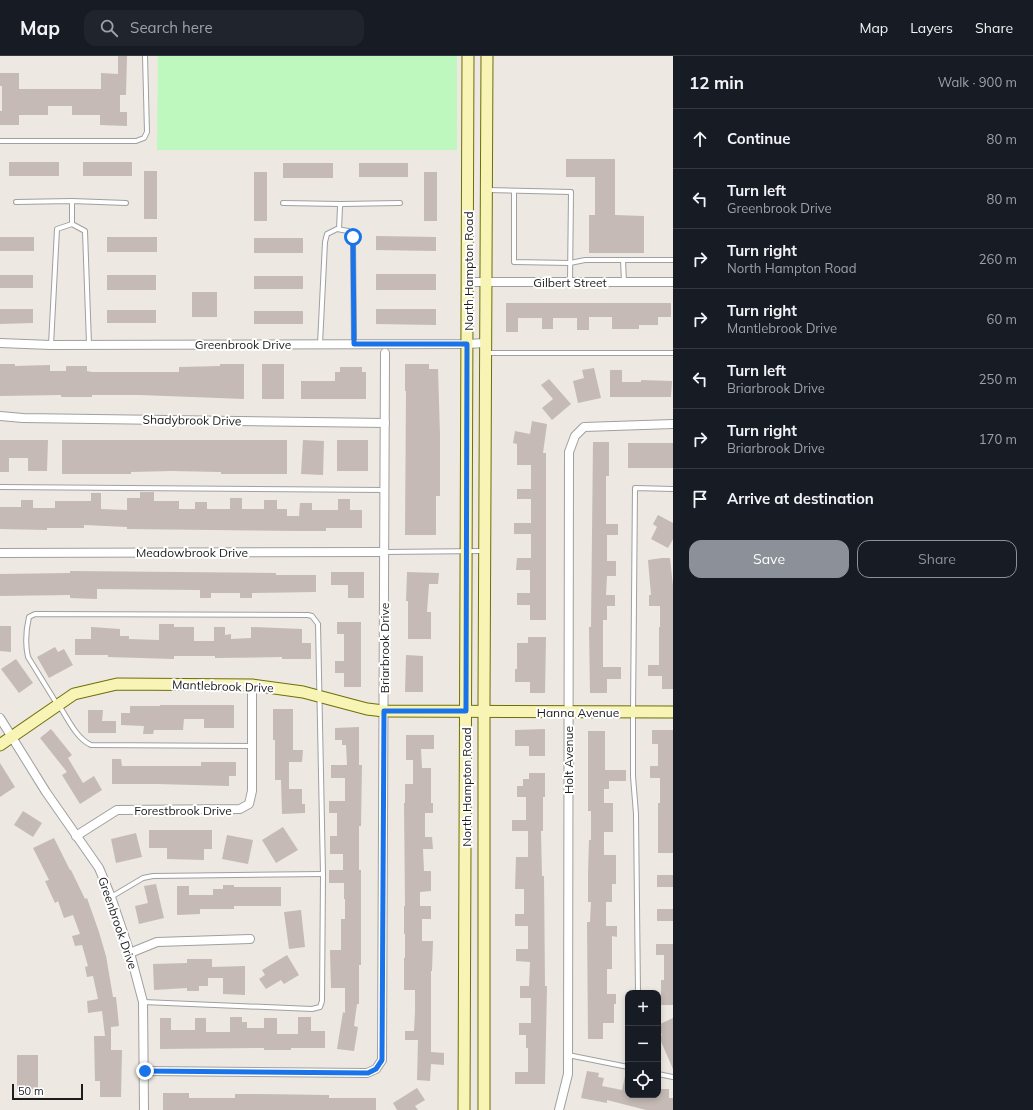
<!DOCTYPE html>
<meta charset="utf-8">
<style>
body{margin:0;font-family:Mulish,sans-serif;background:#20242c;color:#f1f3f6}
.controls{position:absolute;right:12px;bottom:12px;display:grid;overflow:hidden;border-radius:8px;box-shadow:0 2px 6px #0003}
.controls button{width:36px;height:36px;display:grid;place-items:center;padding:0;border:0;border-bottom:1px solid #363941;background:#171b24;color:#f1f3f6;font:20px sans-serif}
.scale{position:absolute;left:12px;bottom:10px;width:71px;box-sizing:border-box;padding-left:4px;border:2px solid #1c1c1c;border-top:0;font-size:11px;line-height:14px;white-space:nowrap;color:#1c1c1c;-webkit-text-stroke:3px #fff;paint-order:stroke}
.stop{position:absolute;width:12px;height:12px;margin:-9px;border:3px solid #1a73e8;border-radius:50%;background:#fff}
.stop.end{background:#1a73e8;border-color:#fff;box-shadow:0 1px 4px #0008}
.list{margin:0;padding:0;list-style:none}
h2{display:flex;justify-content:space-between;align-items:center;height:52px;margin:0;padding:0 16px;font-size:17px}
h2 small{font-size:13px;font-weight:400;color:#9ea1a6}
.list li{display:grid;grid-template-columns:26px 1fr auto;gap:12px;align-items:center;box-sizing:border-box;height:60px;padding:0 16px;border-top:1px solid #363941}
.list b{display:block;font-size:15px;white-space:nowrap}
.list p{margin:0;font-size:13px;white-space:nowrap;color:#9ea1a6}
.list em{font-size:13px;font-style:normal;color:#9ea1a6}
.actions{display:flex;gap:8px;padding:12px 16px}
.actions a{flex:1;padding:9px 0;border:1px solid #8c9099;border-radius:12px;text-align:center;font-size:14px;color:#8c9099}
.actions .main{background:#8c9099;color:#fff}
.icon{flex:none;width:22px;height:22px;fill:none;stroke:currentColor;stroke-width:2;stroke-linecap:round;stroke-linejoin:round}
.map{position:relative;flex:none;width:673px;height:1054px;overflow:hidden}
header{display:flex;align-items:center;gap:24px;box-sizing:border-box;height:56px;padding:0 20px;background:#171b24;border-bottom:1px solid #363941}
header strong{font-size:19px}
nav{display:flex;gap:22px;margin-inline-start:auto;font-size:14px}
.search{width:280px;height:36px;background:#20242c;display:flex;align-items:center;gap:10px;box-sizing:border-box;padding:0 14px;border-radius:12px;color:#9ea1a6;font-size:15px}
main{display:flex}
aside{flex:1;background:#171b24}
.map>svg:first-child{display:block}
.park{fill:#bff8be}
.building{fill:#c5bab5}
.lines{fill:none;stroke-linecap:round;stroke-linejoin:round}
.lane-casing{stroke:#a0a0a0;stroke-width:6}
.street-casing{stroke:#a0a0a0;stroke-width:10}
.secondary-casing{stroke:#6f6f06;stroke-width:13}
.lane{stroke:#fff;stroke-width:4}
.street{stroke:#fff;stroke-width:8}
.secondary{stroke:#f8f4b5;stroke-width:11}
.route{stroke:#1a73e8;stroke-width:5}
.labels{text-anchor:middle;dominant-baseline:central;stroke-width:4;stroke-linejoin:round;paint-order:stroke}
.street-label{font-size:12px;fill:#1c1c1c;stroke:#fff}
</style>
<header>
<strong>Map</strong>
<div class="search"><svg class="icon" aria-label="search" viewBox="0 0 24 24"><circle cx="10" cy="10" r="6"/><path d="M15 15l6 6"/></svg>Search here</div>
<nav><a>Map</a><a>Layers</a><a>Share</a></nav>
</header>
<main>
<div class="map">
<svg width="673" height="1054" viewBox="0 0 673 1054">
<rect width="100%" height="100%" fill="#ede8e1"/>
<!-- park -->
<path class="park" d="M 158,0 L 457,0 L 457,94 L 157,94 Z"/>
<!-- building -->
<g class="building">
<path d="M 118,0 L 127,0 L 126,39 L 120,39 L 120,56 L 127,56 L 127,70 L 100,69 L 100,59 L 72,59 L 72,50 L 48,50 L 48,59 L 19,59 L 19,69 L 0,69 L 0,55 L 2,55 L 2,30 L 0,30 L 0,17 L 19,17 L 19,33 L 101,33 L 101,17 L 118,18 Z"/>
<path d="M 566,103 L 615,103 L 615,159 L 644,160 L 644,197 L 589,197 L 589,159 L 595,159 L 595,121 L 566,121 Z"/>
<rect x="9" y="106" width="50" height="14"/>
<rect x="83" y="106" width="49" height="14"/>
<rect x="283" y="107" width="50" height="15"/>
<rect x="359" y="107" width="49" height="14"/>
<rect x="144" y="115" width="13" height="48"/>
<rect x="254" y="116" width="13" height="49"/>
<rect x="424" y="116" width="13" height="49"/>
<path d="M 376,180 L 436,181 L 436,195 L 376,194 Z"/>
<rect x="0" y="181" width="34" height="14"/>
<rect x="107" y="181" width="50" height="15"/>
<rect x="254" y="182" width="49" height="15"/>
<rect x="376" y="218" width="60" height="16"/>
<rect x="0" y="219" width="33" height="13"/>
<rect x="107" y="219" width="49" height="15"/>
<rect x="254" y="220" width="49" height="13"/>
<rect x="192" y="236" width="25" height="25"/>
<path d="M 506,247 L 671,247 L 671,261 L 658,261 L 658,269 L 639,269 L 639,273 L 612,273 L 612,261 L 589,261 L 589,274 L 577,274 L 577,262 L 553,262 L 553,273 L 542,273 L 542,262 L 518,262 L 518,276 L 506,276 Z"/>
<path d="M 0,253 L 33,253 L 33,267 L 0,268 Z"/>
<path d="M 376,253 L 436,253 L 436,269 L 376,268 Z"/>
<rect x="107" y="254" width="49" height="13"/>
<rect x="254" y="255" width="49" height="13"/>
<path d="M 0,308 L 15,308 L 15,310 L 50,309 L 50,315 L 66,315 L 66,310 L 87,310 L 87,315 L 92,316 L 179,316 L 179,311 L 220,310 L 220,308 L 244,308 L 244,343 L 140,339 L 92,339 L 92,341 L 61,341 L 61,339 L 0,340 Z"/>
<rect x="262" y="308" width="22" height="35"/>
<path d="M 405,308 L 429,308 L 429,313 L 438,313 L 440,379 L 440,440 L 436,440 L 436,479 L 405,479 L 406,335 L 405,335 Z"/>
<path d="M 340,311 L 362,311 L 362,316 L 366,316 L 366,343 L 301,343 L 301,325 L 335,325 L 335,316 L 340,316 Z"/>
<path d="M 594,312 L 601,342 L 578,347 L 573,325 L 584,322 L 582,314 Z"/>
<path d="M 610,314 L 622,314 L 622,326 L 641,326 L 641,324 L 672,325 L 671,341 L 610,341 Z"/>
<path d="M 549,323 L 571,348 L 552,364 L 542,352 L 553,343 L 541,329 Z"/>
<path d="M 532,365 L 547,368 L 543,397 L 546,397 L 546,564 L 530,564 L 530,549 L 517,549 L 517,537 L 530,537 L 530,514 L 516,514 L 517,502 L 531,502 L 531,478 L 514,478 L 514,467 L 531,467 L 531,443 L 517,443 L 517,433 L 531,433 L 531,409 L 517,409 L 517,388 L 513,387 L 515,375 L 530,378 Z"/>
<path d="M 0,384 L 48,384 L 47,415 L 28,415 L 28,402 L 9,402 L 9,416 L 0,416 Z"/>
<path d="M 62,384 L 287,384 L 287,418 L 221,418 L 221,416 L 171,415 L 131,416 L 131,418 L 62,418 Z"/>
<path d="M 303,384 L 324,385 L 323,419 L 301,418 Z"/>
<rect x="337" y="384" width="31" height="31"/>
<path d="M 593,386 L 609,386 L 609,420 L 606,420 L 606,468 L 618,468 L 618,479 L 607,479 L 607,505 L 616,505 L 616,520 L 607,520 L 606,539 L 615,539 L 615,550 L 607,550 L 607,564 L 603,564 L 603,611 L 621,611 L 621,623 L 607,623 L 607,637 L 590,637 L 589,571 L 591,571 Z"/>
<rect x="628" y="387" width="45" height="25"/>
<path d="M 140,436 L 154,436 L 154,445 L 179,445 L 179,453 L 195,453 L 195,446 L 207,446 L 207,453 L 230,453 L 230,442 L 242,442 L 242,453 L 264,453 L 264,444 L 277,444 L 277,453 L 287,453 L 287,460 L 299,460 L 300,447 L 312,447 L 312,454 L 338,454 L 338,443 L 350,443 L 350,454 L 362,454 L 362,472 L 326,472 L 326,475 L 300,475 L 127,473 L 127,471 L 84,469 L 84,472 L 47,472 L 47,474 L 0,473 L 0,451 L 21,451 L 21,444 L 33,444 L 33,452 L 55,452 L 55,445 L 91,445 L 91,437 L 101,437 L 101,453 L 127,454 L 127,442 L 140,442 Z"/>
<path d="M 658,459 L 673,467 L 673,483 L 668,492 L 651,483 L 657,471 L 653,468 Z"/>
<path d="M 662,502 L 670,502 L 673,530 L 673,633 L 662,633 L 662,620 L 648,620 L 648,609 L 659,609 L 659,571 L 660,571 L 660,550 L 649,550 L 649,539 L 651,539 L 648,504 Z"/>
<path d="M 70,515 L 276,517 L 276,519 L 316,519 L 316,536 L 252,537 L 252,542 L 240,542 L 240,537 L 211,537 L 211,542 L 200,542 L 200,534 L 97,533 L 97,543 L 70,542 L 70,539 L 0,540 L 0,518 L 70,517 Z"/>
<path d="M 331,516 L 364,516 L 364,542 L 348,542 L 348,529 L 331,529 Z"/>
<path d="M 407,516 L 439,517 L 438,528 L 429,528 L 427,556 L 431,556 L 431,583 L 408,583 L 408,545 L 406,545 Z"/>
<path d="M 337,566 L 361,566 L 361,631 L 344,631 L 344,617 L 335,617 L 335,605 L 344,605 L 344,578 L 337,578 Z"/>
<path d="M 159,568 L 174,568 L 174,571 L 194,571 L 194,585 L 214,585 L 214,571 L 225,571 L 225,579 L 231,578 L 231,583 L 251,582 L 251,571 L 302,573 L 302,587 L 311,587 L 311,603 L 282,603 L 282,601 L 215,602 L 215,600 L 174,600 L 174,603 L 108,601 L 108,599 L 75,599 L 75,583 L 91,583 L 91,571 L 120,573 L 120,580 L 129,580 L 129,583 L 159,584 Z"/>
<path d="M 0,570 L 11,570 L 11,596 L 0,595 Z"/>
<path d="M 528,581 L 546,581 L 545,637 L 530,637 L 530,626 L 515,626 L 515,613 L 517,613 L 517,587 L 528,587 Z"/>
<path d="M 55,591 L 58,596 L 64,593 L 73,609 L 49,622 L 37,601 Z"/>
<path d="M 406,599 L 423,600 L 423,636 L 405,636 Z"/>
<path d="M 16,603 L 33,627 L 19,637 L 1,613 Z"/>
<path d="M 160,649 L 234,649 L 234,672 L 204,672 L 204,663 L 184,663 L 183,674 L 154,674 L 153,678 L 143,678 L 144,670 L 121,669 L 121,657 L 130,657 L 130,650 L 160,650 Z"/>
<path d="M 273,653 L 293,653 L 293,694 L 303,694 L 302,706 L 289,706 L 289,733 L 302,733 L 302,748 L 305,748 L 305,757 L 282,758 L 281,724 L 275,724 L 275,684 L 273,684 Z"/>
<path d="M 88,654 L 103,654 L 102,665 L 116,665 L 116,677 L 88,677 Z"/>
<path d="M 359,671 L 359,709 L 362,709 L 361,770 L 359,770 L 359,814 L 361,814 L 361,909 L 359,909 L 359,948 L 357,948 L 354,970 L 358,971 L 354,995 L 337,993 L 343,956 L 345,957 L 345,932 L 331,932 L 330,894 L 341,894 L 341,863 L 345,863 L 345,843 L 344,843 L 344,827 L 329,827 L 329,814 L 343,814 L 343,798 L 330,798 L 330,780 L 337,780 L 337,757 L 329,757 L 329,745 L 345,745 L 345,722 L 331,722 L 331,709 L 347,709 L 346,689 L 342,689 L 342,684 L 335,684 L 335,672 Z"/>
<path d="M 51,673 L 72,699 L 68,702 L 83,727 L 94,720 L 102,734 L 80,748 L 62,719 L 67,716 L 40,682 Z"/>
<path d="M 545,673 L 545,700 L 529,700 L 529,690 L 515,690 L 515,674 Z"/>
<path d="M 652,674 L 673,674 L 673,797 L 658,797 L 658,747 L 660,747 L 660,722 L 650,722 L 650,710 L 658,710 L 658,688 L 652,688 Z"/>
<path d="M 588,675 L 605,675 L 605,714 L 626,714 L 626,725 L 609,725 L 609,733 L 604,733 L 604,747 L 613,747 L 613,776 L 604,776 L 604,799 L 616,799 L 616,828 L 612,828 L 612,846 L 606,846 L 606,870 L 617,870 L 617,881 L 612,880 L 612,913 L 607,913 L 607,938 L 616,938 L 616,948 L 614,948 L 614,967 L 603,967 L 603,983 L 588,983 L 587,866 L 590,866 L 591,846 L 588,846 L 588,817 L 589,784 L 591,784 L 591,755 L 588,755 Z"/>
<path d="M 406,679 L 434,679 L 434,693 L 421,693 L 422,712 L 431,712 L 431,747 L 433,747 L 433,757 L 425,757 L 425,781 L 432,781 L 433,793 L 423,793 L 424,815 L 431,815 L 431,835 L 420,836 L 420,850 L 431,850 L 431,863 L 422,863 L 422,885 L 433,885 L 432,915 L 431,915 L 431,996 L 444,997 L 444,1009 L 431,1008 L 430,1025 L 417,1024 L 418,984 L 405,984 L 405,975 L 414,975 L 415,956 L 415,934 L 404,934 L 404,902 L 405,902 L 405,878 L 404,878 L 404,850 L 405,850 L 404,747 L 405,747 L 405,728 L 413,728 L 413,704 L 406,704 Z"/>
<path d="M 112,703 L 121,703 L 122,710 L 201,710 L 201,706 L 236,706 L 236,720 L 229,720 L 229,730 L 157,728 L 112,728 Z"/>
<path d="M 0,707 L 15,731 L 0,741 Z"/>
<path d="M 529,717 L 545,717 L 545,741 L 543,741 L 543,775 L 541,775 L 542,820 L 544,820 L 545,930 L 547,930 L 545,1028 L 515,1028 L 515,1016 L 528,1016 L 528,992 L 526,992 L 526,979 L 519,979 L 519,967 L 531,967 L 531,942 L 520,942 L 520,930 L 529,930 L 530,906 L 516,905 L 516,893 L 528,893 L 528,870 L 515,870 L 515,858 L 524,858 L 524,833 L 515,833 L 516,801 L 528,801 L 528,775 L 512,775 L 512,764 L 526,764 L 526,741 L 517,741 L 517,730 L 523,730 L 523,723 L 529,723 Z"/>
<path d="M 23,755 L 42,767 L 33,781 L 14,769 Z"/>
<path d="M 283,771 L 298,794 L 276,807 L 262,784 Z"/>
<path d="M 149,774 L 212,774 L 212,793 L 204,793 L 204,804 L 167,803 L 167,792 L 149,792 Z"/>
<path d="M 136,777 L 142,801 L 116,807 L 111,783 Z"/>
<path d="M 227,779 L 253,784 L 248,808 L 222,803 Z"/>
<path d="M 54,782 L 70,814 L 71,814 L 85,843 L 87,842 L 99,876 L 106,900 L 113,941 L 116,941 L 119,970 L 111,971 L 111,994 L 122,994 L 121,1041 L 100,1041 L 100,1025 L 95,1025 L 94,980 L 105,980 L 102,955 L 88,957 L 87,945 L 98,943 L 93,920 L 87,921 L 85,911 L 88,910 L 82,889 L 75,890 L 72,880 L 80,878 L 73,859 L 64,862 L 58,845 L 55,847 L 45,825 L 49,824 L 33,792 Z"/>
<rect x="657" y="819" width="16" height="12"/>
<path d="M 156,828 L 164,862 L 139,868 L 135,850 L 148,847 L 144,830 Z"/>
<path d="M 223,829 L 234,829 L 234,831 L 281,831 L 281,850 L 234,850 L 234,853 L 200,853 L 200,858 L 177,859 L 177,830 L 189,830 L 189,839 L 213,839 L 213,833 L 223,833 Z"/>
<rect x="657" y="853" width="16" height="12"/>
<path d="M 301,854 L 305,891 L 289,893 L 284,856 Z"/>
<path d="M 656,888 L 673,888 L 673,949 L 658,949 L 658,939 L 661,939 L 661,924 L 664,924 L 664,899 L 656,899 Z"/>
<path d="M 287,899 L 299,919 L 284,928 L 281,924 L 266,933 L 259,923 L 265,919 L 262,914 Z"/>
<path d="M 187,903 L 212,903 L 212,911 L 245,910 L 245,939 L 223,938 L 223,922 L 208,922 L 208,930 L 199,930 L 199,935 L 187,935 L 187,932 L 154,934 L 153,908 L 187,907 Z"/>
<path d="M 230,961 L 242,961 L 242,966 L 247,966 L 247,972 L 264,972 L 264,962 L 277,962 L 277,978 L 298,978 L 298,961 L 311,961 L 311,975 L 325,975 L 325,992 L 291,992 L 291,994 L 264,994 L 264,992 L 160,993 L 160,962 L 171,962 L 171,974 L 195,974 L 195,962 L 206,962 L 206,976 L 230,976 Z"/>
<path d="M 673,962 L 673,1013 L 659,981 L 662,979 L 658,971 L 658,969 Z"/>
<rect x="17" y="999" width="21" height="34"/>
<path d="M 587,1015 L 599,1017 L 598,1021 L 604,1022 L 602,1030 L 622,1034 L 625,1020 L 628,1020 L 628,1039 L 658,1039 L 658,1033 L 669,1033 L 669,1042 L 673,1042 L 673,1054 L 646,1054 L 607,1044 L 607,1047 L 581,1042 Z"/>
<path d="M 417,1032 L 425,1044 L 415,1050 L 418,1054 L 397,1054 L 393,1047 Z"/>
<path d="M 163,1037 L 189,1037 L 189,1042 L 235,1042 L 235,1038 L 259,1038 L 329,1039 L 329,1042 L 376,1042 L 376,1054 L 163,1054 Z"/>
</g>
<g class="lines">
<defs>
<g id="lane">
<path d="M 0,85 L 136,85 L 144,82 L 147,76 L 145,0"/>
<path d="M 487,134 L 571,136 L 570,226"/>
<path d="M 514,135 L 514,206 L 570,207 L 585,204 L 623,204"/>
<path d="M 16,146 L 72,145 L 126,147"/>
<path d="M 283,147 L 341,148"/>
<path d="M 72,168 L 72,145"/>
<path d="M 339,173 L 340,151 L 341,148 L 400,147"/>
<path d="M 624,226 L 623,204 L 673,204"/>
<path d="M 320,288 L 325,186 L 327,178 L 337,173 L 348,175 L 353,181 L 354,288"/>
<path d="M 51,289 L 57,173 L 72,168 L 85,175 L 89,288"/>
<path d="M 486,297 L 673,297"/>
<path d="M 0,431 L 385,434"/>
<path d="M 384,496 L 483,495"/>
<path d="M 57,648 L 28,601 C 25,588 26,574 29,561 L 35,558 L 308,559 L 312,560 L 318,568 L 323,818 L 322,945 L 320,951 L 312,953 L 143,946"/>
<path d="M 59,649 C 67,662 77,683 91,689 L 252,690"/>
<path d="M 111,841 L 143,822 L 153,820 L 323,818"/>
<path d="M 638,937 L 636,758 L 633,720 L 633,656 L 635,432 L 673,433"/>
<path d="M 568,999 L 628,1011"/>
<path d="M 658,1018 L 673,1021"/>
</g>
<g id="street">
<path d="M 468,226 L 673,226"/>
<path d="M 0,287 L 51,289 L 467,288 L 485,287"/>
<path d="M 0,360 L 23,362 L 385,367"/>
<path d="M 0,497 L 383,496"/>
<path d="M 0,662 L 46,736 L 99,812 L 111,841 L 130,897 L 143,946 L 144,1054"/>
<path d="M 76,780 L 117,754 L 240,753 L 249,748 L 252,735 L 252,629"/>
<path d="M 130,897 L 157,886 L 250,883"/>
<path d="M 145,1015 L 367,1017 L 376,1013 L 382,1004 L 385,297"/>
<path d="M 559,1054 L 568,1018 L 569,396 L 575,380 L 584,371 L 673,368"/>
</g>
<g id="secondary">
<path d="M 0,689 L 74,638 L 117,628 L 252,629 L 303,636 L 367,653 L 384,655 L 673,656"/>
<path d="M 464,1054 L 468,0"/>
<path d="M 484,1054 L 484,644 L 487,0"/>
</g>
</defs>
<!-- lane casing -->
<use href="#lane" class="lane-casing"/>
<!-- street casing -->
<use href="#street" class="street-casing"/>
<!-- secondary casing -->
<use href="#secondary" class="secondary-casing"/>
<!-- lane -->
<use href="#lane" class="lane"/>
<!-- street -->
<use href="#street" class="street"/>
<!-- secondary -->
<use href="#secondary" class="secondary"/>
</g>
<g class="lines">
<!-- route -->
<path class="route" d="M 145,1015 L 368,1017 L 376,1013 L 382,1004 L 384,655 L 466,655 L 467,288 L 354,288 L 353,181"/>
</g>
<g class="labels">
<!-- street labels -->
<g class="street-label">
<text transform="translate(468 215) rotate(-90)">North Hampton Road</text>
<text x="570" y="226">Gilbert Street</text>
<text x="243" y="288">Greenbrook Drive</text>
<text transform="translate(192 364) rotate(1)">Shadybrook Drive</text>
<text x="192" y="496">Meadowbrook Drive</text>
<text transform="translate(384 592) rotate(-90)">Briarbrook Drive</text>
<text transform="translate(223 630) rotate(2)">Mantlebrook Drive</text>
<text x="578" y="656">Hanna Avenue</text>
<text transform="translate(568 704) rotate(-90)">Holt Avenue</text>
<text transform="translate(466 731) rotate(-90)">North Hampton Road</text>
<text x="183" y="754">Forestbrook Drive</text>
<text transform="translate(118 867) rotate(71)">Greenbrook Drive</text>
</g>
</g>
</svg>
<div class="controls">
<button>+</button>
<button>−</button>
<button><svg class="icon" aria-label="locate" viewBox="0 0 24 24"><circle cx="12" cy="12" r="6"/><path d="M12 2v4M12 18v4M2 12h4M18 12h4"/></svg></button>
</div>
<div class="scale">50 m</div>
<div class="stop" style="left:353px;top:181px"></div>
<div class="stop end" style="left:145px;top:1015px"></div>
</div>
<aside>
<h2>12 min<small>Walk · 900 m</small></h2>
<ul class="list">
<li><svg class="icon" aria-label="ahead" viewBox="0 0 24 24"><path d="M12 20V5M6 11l6-6 6 6"/></svg><div><b>Continue</b></div><em>80 m</em></li>
<li><svg class="icon" aria-label="left" viewBox="0 0 24 24"><path d="M17 20v-9H6M10 6l-5 5 5 5"/></svg><div><b>Turn left</b><p>Greenbrook Drive</p></div><em>80 m</em></li>
<li><svg class="icon" aria-label="right" viewBox="0 0 24 24"><path d="M7 20v-9h11M14 6l5 5-5 5"/></svg><div><b>Turn right</b><p>North Hampton Road</p></div><em>260 m</em></li>
<li><svg class="icon" aria-label="right" viewBox="0 0 24 24"><path d="M7 20v-9h11M14 6l5 5-5 5"/></svg><div><b>Turn right</b><p>Mantlebrook Drive</p></div><em>60 m</em></li>
<li><svg class="icon" aria-label="left" viewBox="0 0 24 24"><path d="M17 20v-9H6M10 6l-5 5 5 5"/></svg><div><b>Turn left</b><p>Briarbrook Drive</p></div><em>250 m</em></li>
<li><svg class="icon" aria-label="right" viewBox="0 0 24 24"><path d="M7 20v-9h11M14 6l5 5-5 5"/></svg><div><b>Turn right</b><p>Briarbrook Drive</p></div><em>170 m</em></li>
<li><svg class="icon" aria-label="arrive" viewBox="0 0 24 24"><path d="M6 21V4h12l-3 4 3 4H6"/></svg><div><b>Arrive at destination</b></div></li>
</ul>
<div class="actions"><a class="main">Save</a><a>Share</a></div>
</aside>
</main>
